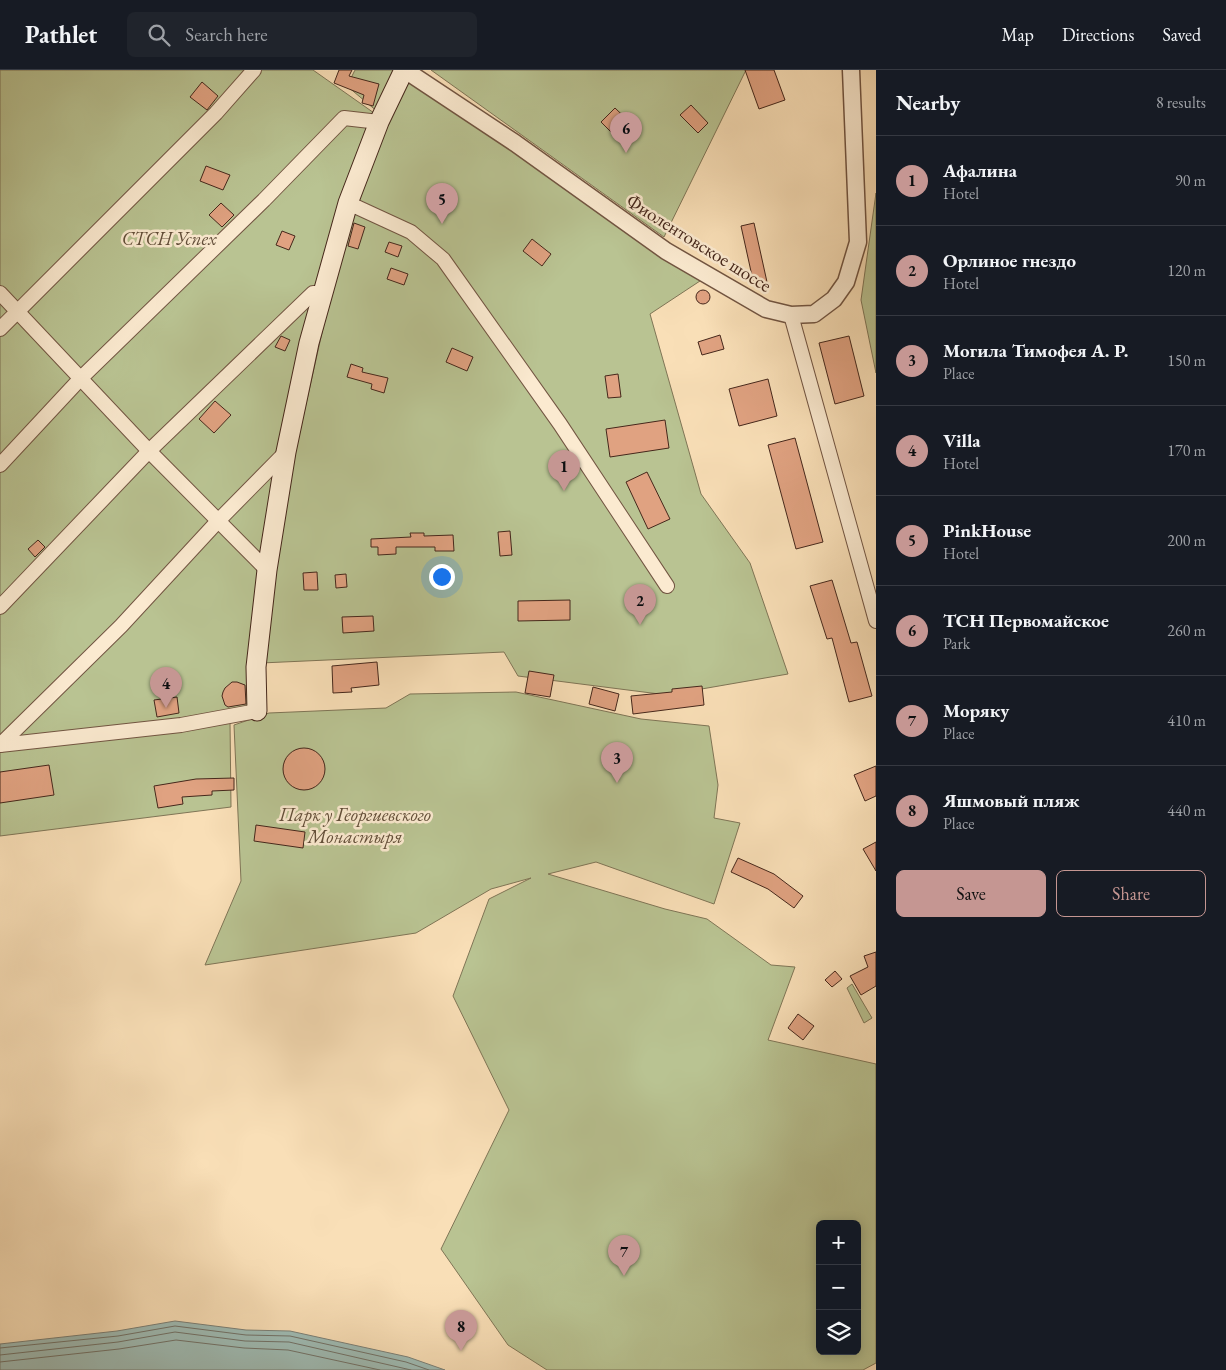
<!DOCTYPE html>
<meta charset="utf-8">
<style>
body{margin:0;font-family:"EB Garamond",serif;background:#20242c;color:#f1f3f6}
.controls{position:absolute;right:15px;bottom:15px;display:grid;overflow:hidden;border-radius:8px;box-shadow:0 2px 12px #0003}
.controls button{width:45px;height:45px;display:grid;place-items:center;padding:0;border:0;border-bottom:1px solid #363941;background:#171b24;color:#f1f3f6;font:25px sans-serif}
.you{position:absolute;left:441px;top:506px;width:18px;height:18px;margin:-12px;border:4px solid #fff;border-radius:50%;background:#1a73e8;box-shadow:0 0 0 8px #1a73e833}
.badge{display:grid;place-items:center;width:32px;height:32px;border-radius:50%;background:#c59692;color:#111;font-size:16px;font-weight:700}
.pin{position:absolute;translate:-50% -41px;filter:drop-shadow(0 1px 2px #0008)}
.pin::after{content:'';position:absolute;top:26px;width:18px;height:15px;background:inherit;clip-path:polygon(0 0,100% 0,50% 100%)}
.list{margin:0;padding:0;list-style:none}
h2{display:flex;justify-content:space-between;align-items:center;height:65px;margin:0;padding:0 20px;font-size:21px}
h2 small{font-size:16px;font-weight:400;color:#9ea1a6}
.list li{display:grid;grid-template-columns:32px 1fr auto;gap:15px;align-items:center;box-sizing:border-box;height:90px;padding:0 20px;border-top:1px solid #363941}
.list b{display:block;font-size:19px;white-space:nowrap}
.list p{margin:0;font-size:16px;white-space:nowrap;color:#9ea1a6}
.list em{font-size:16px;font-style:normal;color:#9ea1a6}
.actions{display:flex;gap:10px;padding:15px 20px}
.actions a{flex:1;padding:11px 0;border:1px solid #c59692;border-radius:8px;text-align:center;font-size:18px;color:#c59692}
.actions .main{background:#c59692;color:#111}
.icon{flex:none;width:28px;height:28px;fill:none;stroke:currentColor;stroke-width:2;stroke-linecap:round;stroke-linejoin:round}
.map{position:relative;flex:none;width:876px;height:1300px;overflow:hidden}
header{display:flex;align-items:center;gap:30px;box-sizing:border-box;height:70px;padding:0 25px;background:#171b24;border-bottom:1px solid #363941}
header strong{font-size:24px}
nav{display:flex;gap:28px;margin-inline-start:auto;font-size:18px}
.search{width:350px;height:45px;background:#20242c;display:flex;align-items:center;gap:12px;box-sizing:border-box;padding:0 18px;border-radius:8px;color:#9ea1a6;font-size:19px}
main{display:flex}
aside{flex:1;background:#171b24}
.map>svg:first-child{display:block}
.green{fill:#b9c392;stroke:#7f7556;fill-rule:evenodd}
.water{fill:#9fbcb5;stroke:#7b8077}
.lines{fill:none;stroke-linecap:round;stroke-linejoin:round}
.shore{stroke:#727268;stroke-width:1}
.building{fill:#e0a281;stroke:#45271b}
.minor-casing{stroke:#725542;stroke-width:16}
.tertiary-casing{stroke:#725542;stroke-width:19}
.secondary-casing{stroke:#45271b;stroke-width:21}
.minor{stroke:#fbead0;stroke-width:14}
.tertiary{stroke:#fbead0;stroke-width:16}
.secondary{stroke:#fbead0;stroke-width:19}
.labels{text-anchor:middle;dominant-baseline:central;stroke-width:5;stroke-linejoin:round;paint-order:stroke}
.park-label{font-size:19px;font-style:italic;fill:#624e39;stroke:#fbead0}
.street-label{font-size:19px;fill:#45271b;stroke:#fbead0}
</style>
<header>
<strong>Pathlet</strong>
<div class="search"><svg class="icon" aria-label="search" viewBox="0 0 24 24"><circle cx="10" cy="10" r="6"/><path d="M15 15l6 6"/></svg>Search here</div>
<nav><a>Map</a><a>Directions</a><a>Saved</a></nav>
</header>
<main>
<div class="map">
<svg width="876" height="1300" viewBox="0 0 876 1300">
<rect width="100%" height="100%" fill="#f9dfb7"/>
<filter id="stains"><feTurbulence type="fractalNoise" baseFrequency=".004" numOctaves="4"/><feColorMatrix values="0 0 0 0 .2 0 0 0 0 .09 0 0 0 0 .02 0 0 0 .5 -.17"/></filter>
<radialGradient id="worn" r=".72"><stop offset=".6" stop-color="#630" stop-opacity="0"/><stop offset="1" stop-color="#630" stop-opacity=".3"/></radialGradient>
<!-- green -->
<g class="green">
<path d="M 0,0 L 313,0 L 384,50 L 385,48 L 347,16 L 355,0 L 398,0 L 517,78 L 703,209 L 650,244 L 701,424 L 750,493 L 788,604 L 667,625 L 518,606 L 504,582 L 261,593 L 269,499 L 350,138 L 361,109 L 350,137 L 295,357 L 266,507 L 254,638 L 230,652 L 231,737 L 0,766 Z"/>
<path d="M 431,0 L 746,0 L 664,167 Z"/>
<path d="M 876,123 L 876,303 L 861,230 Z"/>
<path d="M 516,622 L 641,649 L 709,656 L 718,715 L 714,748 L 740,753 L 714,834 L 596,792 L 548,804 L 665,839 L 707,849 L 771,895 L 795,897 L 768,970 L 876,994 L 876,1293 L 863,1300 L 547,1300 L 508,1275 L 441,1179 L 509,1040 L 453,926 L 489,829 L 531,808 L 491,819 L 416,863 L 205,895 L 241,811 L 234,655 L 269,643 L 386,638 L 410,624 ZM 820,1154 L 857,1154 L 857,1281 L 820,1281 Z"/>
<path d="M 852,914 L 872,948 L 864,953 L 847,918 Z"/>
</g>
<!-- water -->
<path class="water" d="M 175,1251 L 246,1260 L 290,1261 L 408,1287 L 445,1300 L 0,1300 L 0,1274 L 117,1261 Z"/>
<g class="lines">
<!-- shore -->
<g class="shore">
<path d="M 0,1278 L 118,1266 L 175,1256 L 246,1265 L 290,1266 L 406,1292 L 429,1300"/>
<path d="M 0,1285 L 118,1272 L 175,1262 L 245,1271 L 289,1272 L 411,1300"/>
<path d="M 0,1292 L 119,1279 L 176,1270 L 244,1278 L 288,1280 L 380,1300"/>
</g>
</g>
<!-- building -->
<g class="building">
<path d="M 339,0 L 352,0 L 349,6 L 379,14 L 373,36 L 362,33 L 364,25 L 334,13 Z"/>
<path d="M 745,0 L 774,0 L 785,30 L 759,39 Z"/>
<path d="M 202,12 L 218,26 L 207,40 L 190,27 Z"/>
<path d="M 691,35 L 708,53 L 698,63 L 680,45 Z"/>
<path d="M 615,38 L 636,58 L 621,72 L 601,52 Z"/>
<path d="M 206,96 L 230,105 L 223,120 L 200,111 Z"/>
<path d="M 221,133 L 234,145 L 222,157 L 209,145 Z"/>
<path d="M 354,153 L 365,157 L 358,179 L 348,176 Z"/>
<path d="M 754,153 L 767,212 L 754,215 L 741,156 Z"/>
<path d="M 282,161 L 295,166 L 289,180 L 276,175 Z"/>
<path d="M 532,169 L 551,184 L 542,196 L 523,181 Z"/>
<path d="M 389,172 L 402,176 L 398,187 L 385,182 Z"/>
<path d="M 391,198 L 408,204 L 404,215 L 387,209 Z"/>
<circle cx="703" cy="227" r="7"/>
<path d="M 720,265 L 724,279 L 702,285 L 698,272 Z"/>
<path d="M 281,266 L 290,270 L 285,281 L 275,277 Z"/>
<path d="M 849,266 L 864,326 L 835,334 L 819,273 Z"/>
<path d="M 452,278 L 473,287 L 467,301 L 446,292 Z"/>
<path d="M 351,294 L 363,298 L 362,302 L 388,308 L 384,323 L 371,319 L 372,314 L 347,307 Z"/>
<path d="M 618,304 L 621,327 L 608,328 L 605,306 Z"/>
<path d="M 768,309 L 777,346 L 739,356 L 729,319 Z"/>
<path d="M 215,331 L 231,345 L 214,363 L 199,349 Z"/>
<path d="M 665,350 L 669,378 L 610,387 L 606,359 Z"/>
<path d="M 795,368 L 823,472 L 796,479 L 768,375 Z"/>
<path d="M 647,402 L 670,449 L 648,459 L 626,412 Z"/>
<path d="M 510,461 L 512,485 L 500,486 L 498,462 Z"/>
<path d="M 410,463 L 424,463 L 424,466 L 453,465 L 454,481 L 435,481 L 435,477 L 396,477 L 396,484 L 378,485 L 378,477 L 371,477 L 371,469 L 411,467 Z"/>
<path d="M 38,470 L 45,477 L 35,487 L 28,479 Z"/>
<path d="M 317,502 L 318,520 L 304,520 L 303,503 Z"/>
<path d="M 346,504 L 347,517 L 336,518 L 335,505 Z"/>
<path d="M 832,510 L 851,573 L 857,572 L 872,626 L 849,632 L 832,568 L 827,569 L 810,516 Z"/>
<path d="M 570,530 L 570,550 L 518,551 L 518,531 Z"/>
<path d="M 373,546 L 374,561 L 343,563 L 342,547 Z"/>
<path d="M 377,592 L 379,615 L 351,618 L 352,622 L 333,623 L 332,596 Z"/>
<path d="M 529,601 L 554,605 L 550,627 L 525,623 Z"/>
<path d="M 232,612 L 237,612 L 245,615 L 246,634 L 228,637 L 225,635 L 222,626 L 223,622 L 225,618 Z"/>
<path d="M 702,616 L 704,635 L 633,644 L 631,626 L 672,622 L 672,619 Z"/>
<path d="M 593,617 L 619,624 L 615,641 L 589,634 Z"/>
<path d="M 177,627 L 179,643 L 157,647 L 154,630 Z"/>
<circle cx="304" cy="699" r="21"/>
<path d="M 49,695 L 54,725 L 0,733 L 0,702 Z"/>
<path d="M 876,696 L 876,726 L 865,731 L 854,705 Z"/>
<path d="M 234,708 L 234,720 L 212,721 L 212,725 L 182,727 L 183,734 L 158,738 L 154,716 L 196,709 Z"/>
<path d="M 256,755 L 305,762 L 303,778 L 254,771 Z"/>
<path d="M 876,772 L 876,801 L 863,779 Z"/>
<path d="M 738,788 L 774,804 L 803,826 L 794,838 L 768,819 L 731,802 Z"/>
<path d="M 876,882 L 876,916 L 861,925 L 850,906 L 868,897 L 864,886 Z"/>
<path d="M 835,901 L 842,909 L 832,917 L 825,910 Z"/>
<path d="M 798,944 L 814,956 L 803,970 L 788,958 Z"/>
</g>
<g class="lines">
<defs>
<g id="minor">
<path d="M 348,133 L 411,162 L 443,189 L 560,354 L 667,516"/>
<path d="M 0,223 L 149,381 L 267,500"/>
<path d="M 791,245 L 876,551"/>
<path d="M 0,259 L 216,43 L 254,0"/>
<path d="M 0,395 L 81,308 L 264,130 L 344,48 L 379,52"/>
<path d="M 0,537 L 149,381 L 313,223 L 323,223"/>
<path d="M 0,675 L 121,556 L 218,451 L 286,382"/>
<path d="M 0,675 L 181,655 L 257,641"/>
</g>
<path id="tertiary" d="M 405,0 L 515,73 L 666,181 L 766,239 L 791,245 L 814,244 L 834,229 L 846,212 L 858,172 L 851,0"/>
<path id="secondary" d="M 257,641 L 256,597 L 267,500 L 286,382 L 309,273 L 348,133 L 379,52 L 404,0"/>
</defs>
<!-- minor casing -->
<use href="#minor" class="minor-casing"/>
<!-- tertiary casing -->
<use href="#tertiary" class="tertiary-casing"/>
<!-- secondary casing -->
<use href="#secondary" class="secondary-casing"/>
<!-- minor -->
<use href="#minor" class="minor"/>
<!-- tertiary -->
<use href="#tertiary" class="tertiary"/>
<!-- secondary -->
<use href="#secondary" class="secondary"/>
</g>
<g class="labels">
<!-- park labels -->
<g class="park-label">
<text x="169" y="168">СТСН Успех</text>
<text x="355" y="744">Парк у Георгиевского<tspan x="355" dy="22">Монастыря</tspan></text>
</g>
<!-- street labels -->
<g class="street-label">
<text transform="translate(699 173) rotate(32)">Фиолентовское шоссе</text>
</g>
</g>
<rect width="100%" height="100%" filter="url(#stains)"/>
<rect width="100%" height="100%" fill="url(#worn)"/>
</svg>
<div class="controls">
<button>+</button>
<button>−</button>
<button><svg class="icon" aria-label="layers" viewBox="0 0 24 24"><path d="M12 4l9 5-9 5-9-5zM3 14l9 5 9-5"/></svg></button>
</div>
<div class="you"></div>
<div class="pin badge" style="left:564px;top:421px">1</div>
<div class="pin badge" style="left:640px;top:555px">2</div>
<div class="pin badge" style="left:617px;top:713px">3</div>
<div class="pin badge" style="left:166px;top:638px">4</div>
<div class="pin badge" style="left:442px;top:154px">5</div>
<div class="pin badge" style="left:626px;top:83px">6</div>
<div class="pin badge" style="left:624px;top:1206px">7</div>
<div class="pin badge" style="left:461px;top:1281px">8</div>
</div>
<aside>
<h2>Nearby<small>8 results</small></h2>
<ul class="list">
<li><span class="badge">1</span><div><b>Афалина</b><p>Hotel</p></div><em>90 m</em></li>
<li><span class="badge">2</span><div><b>Орлиное гнездо</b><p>Hotel</p></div><em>120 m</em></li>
<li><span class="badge">3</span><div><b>Могила Тимофея А. Р.</b><p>Place</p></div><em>150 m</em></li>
<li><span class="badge">4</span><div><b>Villa</b><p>Hotel</p></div><em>170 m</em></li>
<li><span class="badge">5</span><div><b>PinkHouse</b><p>Hotel</p></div><em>200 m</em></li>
<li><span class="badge">6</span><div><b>ТСН Первомайское</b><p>Park</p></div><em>260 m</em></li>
<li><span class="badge">7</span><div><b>Моряку</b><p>Place</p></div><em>410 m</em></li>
<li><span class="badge">8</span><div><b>Яшмовый пляж</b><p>Place</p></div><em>440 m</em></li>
</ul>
<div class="actions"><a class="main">Save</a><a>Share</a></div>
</aside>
</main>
